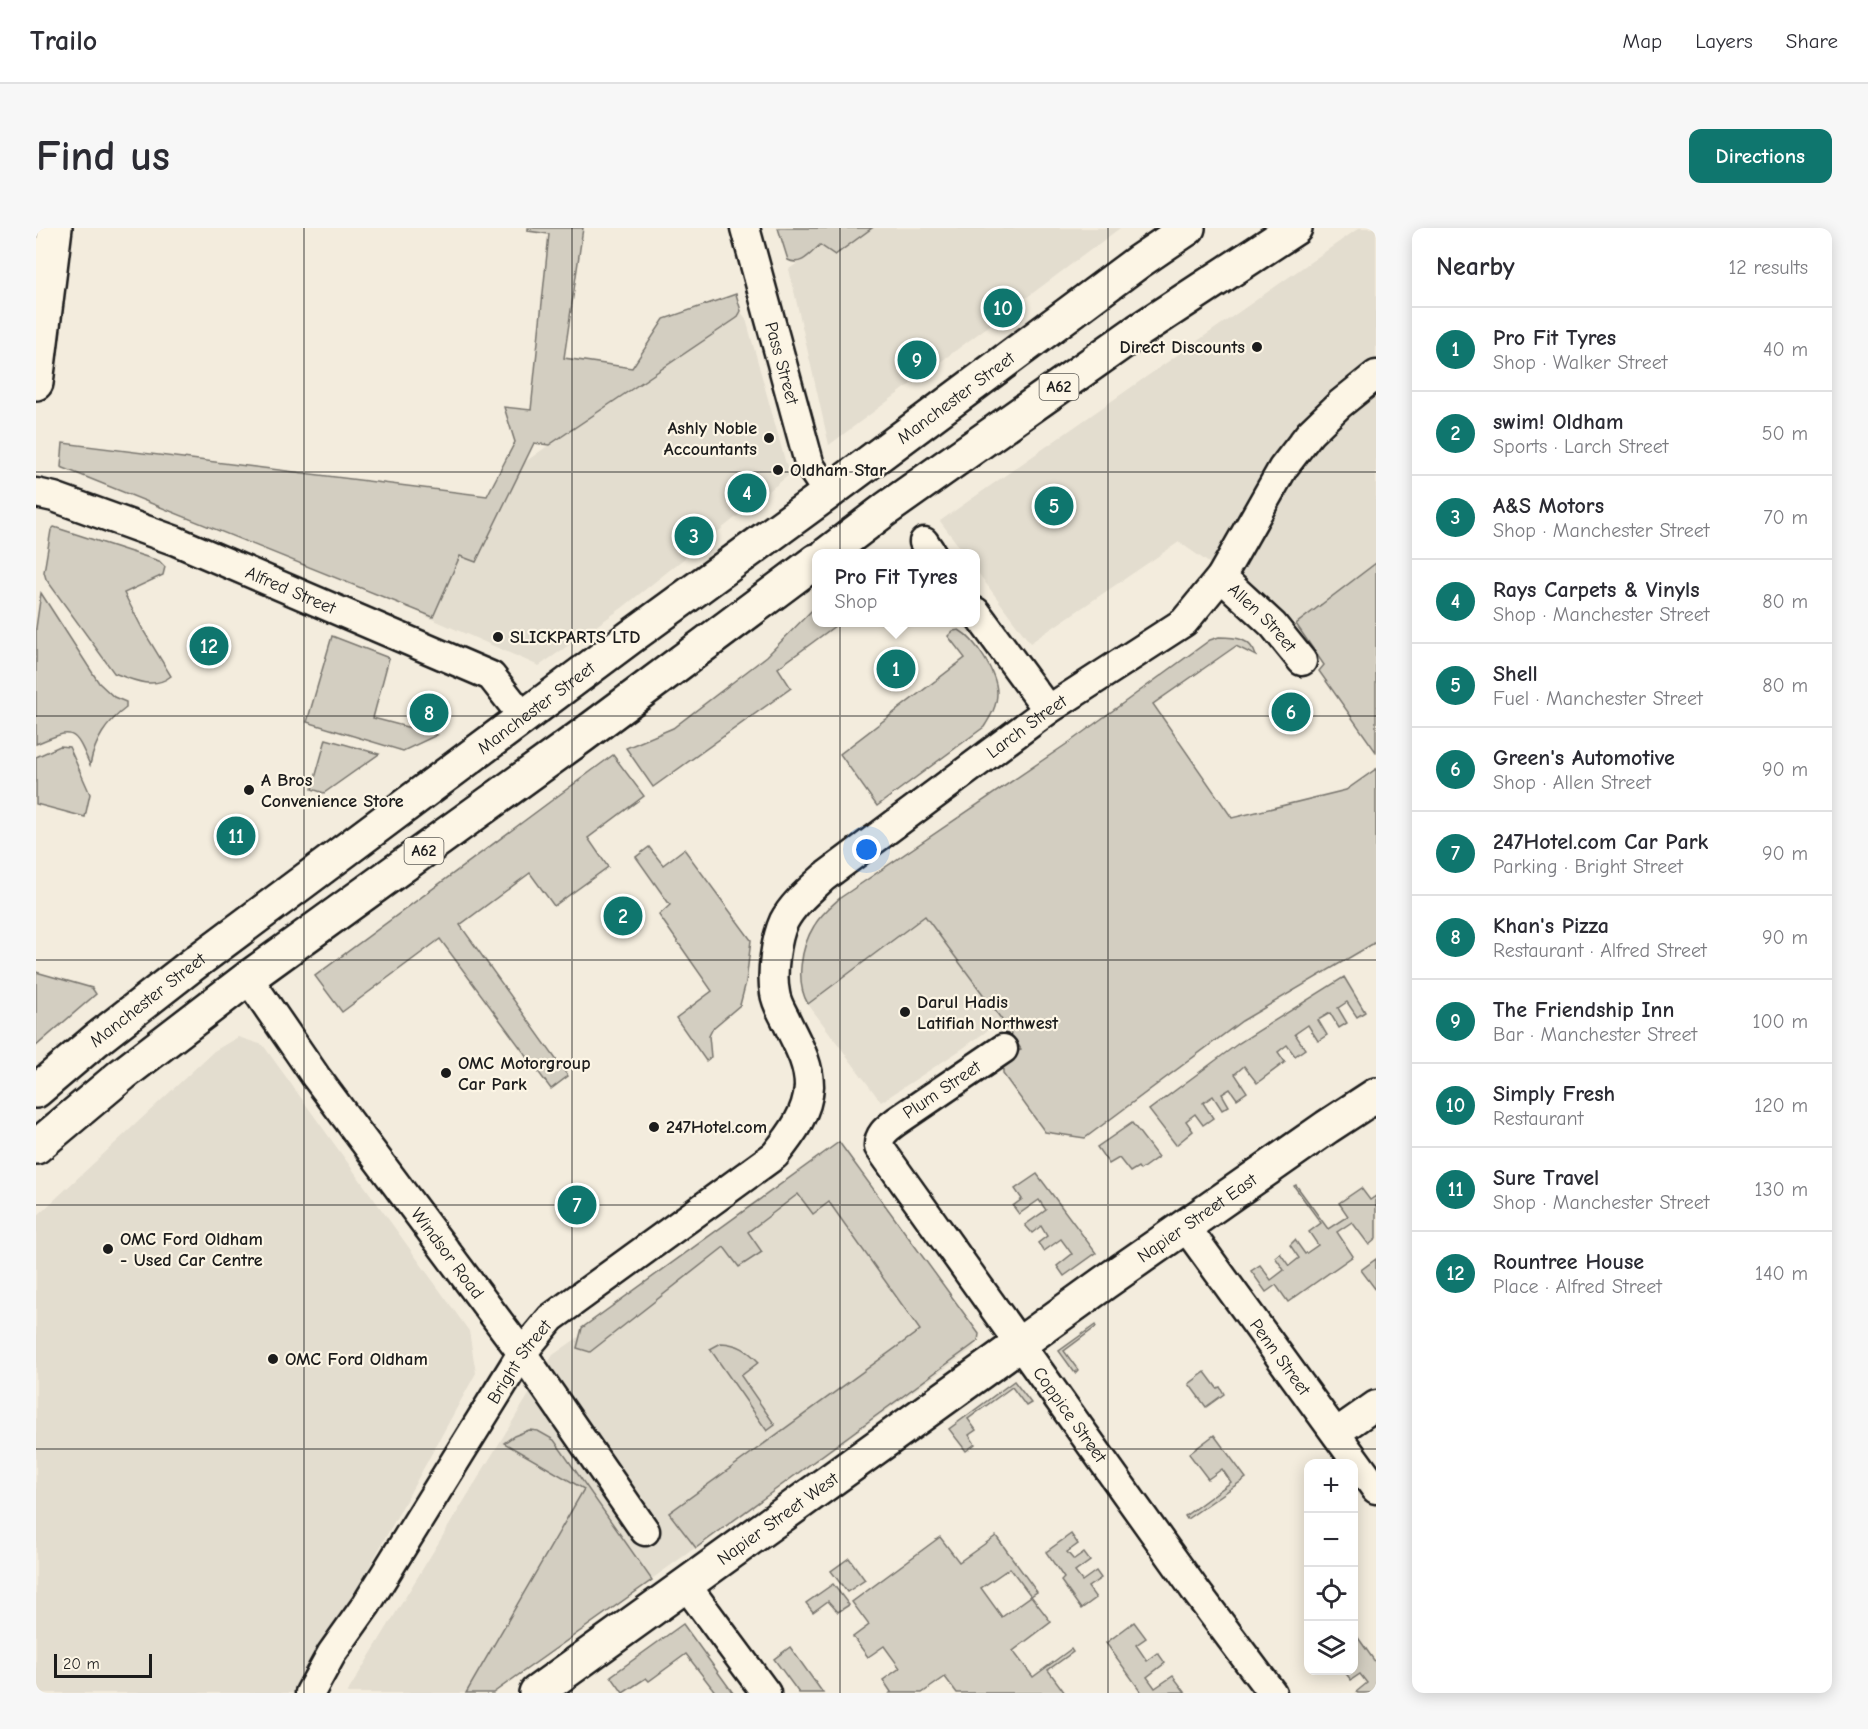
<!DOCTYPE html>
<meta charset="utf-8">
<style>
body{margin:0;font-family:"Comic Neue",sans-serif;background:#f7f7f7;color:#2b2b33}
.controls{position:absolute;right:18px;bottom:18px;display:grid;overflow:hidden;border-radius:12px;box-shadow:0 3px 15px #0003}
.controls button{width:54px;height:54px;display:grid;place-items:center;padding:0;border:0;border-bottom:2px solid #e1e1e2;background:#fff;color:#2b2b33;font:30px sans-serif}
.scale{position:absolute;left:18px;bottom:15px;width:98px;box-sizing:border-box;padding-left:6px;border:3px solid #1c1c1c;border-top:0;font-size:16px;line-height:21px;white-space:nowrap;color:#1c1c1c;-webkit-text-stroke:4px #fcf5e5;paint-order:stroke}
.you{position:absolute;left:831px;top:622px;width:21px;height:21px;margin:-15px;border:4px solid #fff;border-radius:50%;background:#1a73e8;box-shadow:0 0 0 9px #1a73e833}
.badge{display:grid;place-items:center;width:39px;height:39px;border-radius:50%;background:#0f766e;color:#fff;font-size:20px;font-weight:700}
.pin{position:absolute;translate:-50% -50%;border:3px solid #fff;box-shadow:0 2px 6px #0006}
.popup{position:absolute;left:776px;top:321px;width:168px;height:78px;box-sizing:border-box;display:grid;place-content:center;border-radius:12px;background:#fff;filter:drop-shadow(0 2px 4px #0005);font-size:20px;white-space:nowrap;color:#7c7c81}
.popup b{font-size:22px;color:#2b2b33}
.popup::after{content:'';position:absolute;left:50%;top:100%;margin-left:-12px;border:12px solid transparent;border-top-color:#fff}
.list{margin:0;padding:0;list-style:none}
h2{display:flex;justify-content:space-between;align-items:center;height:78px;margin:0;padding:0 24px;font-size:26px}
h2 small{font-size:20px;font-weight:400;color:#7c7c81}
.list li{display:grid;grid-template-columns:39px 1fr auto;gap:18px;align-items:center;box-sizing:border-box;height:84px;padding:0 24px;border-top:2px solid #e1e1e2}
.list b{display:block;font-size:22px;white-space:nowrap}
.list p{margin:0;font-size:20px;white-space:nowrap;color:#7c7c81}
.list em{font-size:20px;font-style:normal;color:#7c7c81}
.icon{flex:none;width:33px;height:33px;fill:none;stroke:currentColor;stroke-width:2;stroke-linecap:round;stroke-linejoin:round}
.map{position:relative;flex:none;width:1340px;height:1465px;overflow:hidden;border-radius:12px}
header{display:flex;align-items:center;gap:36px;box-sizing:border-box;height:84px;padding:0 30px;background:#fff;border-bottom:2px solid #e1e1e2}
header strong{font-size:28px}
nav{display:flex;gap:33px;margin-inline-start:auto;font-size:21px}
.intro{display:flex;align-items:center;justify-content:space-between;box-sizing:border-box;height:144px;padding:0 36px}
h1{margin:0;font-size:42px}
.button{padding:15px 27px;border-radius:12px;background:#0f766e;color:#fff;font-size:21px;font-weight:700}
main{display:flex;gap:36px;padding:0 36px}
aside{flex:1;background:#fff;border-radius:12px;box-shadow:0 3px 15px #0003}
.map>svg:first-child{display:block}
.built{fill:#e3ddcf}
.green{fill:#d3cec1;stroke:#78756e;stroke-width:1.5;fill-rule:evenodd}
.lines{fill:none;stroke-linecap:round;stroke-linejoin:round}
.street-casing{stroke:#1c1c1c;stroke-width:33}
.secondary-casing{stroke:#1c1c1c;stroke-width:38}
.primary-casing{stroke:#1c1c1c;stroke-width:38}
.highway-casing{stroke:#1c1c1c;stroke-width:38}
.street{stroke:#fcf5e5;stroke-width:28}
.secondary{stroke:#fcf5e5;stroke-width:33}
.primary{stroke:#fcf5e5;stroke-width:33}
.highway{stroke:#fcf5e5;stroke-width:33}
.grid{fill:none;stroke:#1c1c1c;stroke-width:1.5;stroke-opacity:0.55}
.poi-dot{fill:#1c1c1c;stroke:#fcf5e5;stroke-width:2}
.labels{text-anchor:middle;dominant-baseline:central;stroke-width:4.5;stroke-linejoin:round;paint-order:stroke}
.shield{fill:#fcf5e5;stroke:#5f5d58;stroke-width:1.5}
.shield-label{font-size:16px;font-weight:bold;fill:#1c1c1c}
.poi-label{font-size:18px;font-weight:bold;fill:#1c1c1c;stroke:#fcf5e5;text-anchor:start}
.street-label{font-size:18px;fill:#1c1c1c;stroke:#fcf5e5}
</style>
<header>
<strong>Trailo</strong>
<nav><a>Map</a><a>Layers</a><a>Share</a></nav>
</header>
<div class="intro"><h1>Find us</h1><a class="button">Directions</a></div>
<main>
<div class="map">
<svg width="1340" height="1465" viewBox="0 0 1340 1465">
<rect width="100%" height="100%" fill="#f3ecdd"/>
<filter id="ink" filterUnits="userSpaceOnUse"><feTurbulence type="fractalNoise" baseFrequency=".0167" numOctaves="2"/><feDisplacementMap in="SourceGraphic" scale="12" xChannelSelector="R" yChannelSelector="G"/><feConvolveMatrix kernelMatrix="1 2 1 2 8 2 1 2 1" color-interpolation-filters="sRGB"/></filter>
<g filter="url(#ink)">
<!-- built -->
<g class="built">
<path d="M 813,0 L 1084,0 L 793,217 L 753,41 Z"/>
<path d="M 1323,0 L 1340,0 L 1340,335 L 1260,396 L 1143,314 L 994,415 L 940,342 L 940,326 L 928,325 L 904,293 Z"/>
<path d="M 703,81 L 710,91 L 753,247 L 586,380 L 503,438 L 389,388 L 461,254 Z"/>
<path d="M 889,688 L 966,792 L 926,821 L 845,874 L 772,776 Z"/>
<path d="M 202,809 L 227,817 L 433,1103 L 440,1145 L 264,1465 L 0,1465 L 0,989 L 178,823 Z"/>
<path d="M 802,927 L 939,1119 L 457,1465 L 311,1465 L 517,1127 Z"/>
</g>
<!-- green -->
<g class="green">
<path d="M 492,0 L 547,0 L 528,130 L 596,140 L 628,91 L 700,66 L 705,83 L 701,90 L 513,217 L 498,215 L 440,334 L 424,328 L 397,389 L 25,239 L 27,215 L 451,268 L 479,214 L 468,179 L 495,182 L 513,6 L 492,3 Z"/>
<path d="M 742,0 L 836,0 L 799,27 L 784,17 C 775,25 765,39 752,32 Z"/>
<path d="M 18,299 L 123,333 L 129,339 L 127,347 L 88,365 L 107,402 L 135,448 C 118,462 96,452 78,445 L 10,351 L 8,344 L 15,302 Z"/>
<path d="M 1340,335 L 1340,524 L 1283,443 L 1288,437 L 1260,396 Z"/>
<path d="M 5,365 L 63,455 L 78,469 L 90,474 L 90,480 C 70,495 59,512 54,537 C 38,500 38,500 0,516 L 0,400 Z"/>
<path d="M 780,378 L 780,394 L 803,395 L 742,440 L 755,460 L 617,559 L 590,520 L 637,500 L 731,428 Z"/>
<path d="M 923,402 C 939,411 961,445 961,465 C 961,478 955,488 948,499 L 841,578 L 804,526 L 929,430 L 912,408 L 917,403 Z"/>
<path d="M 296,408 L 353,430 L 337,490 L 401,507 L 367,523 L 271,494 Z"/>
<path d="M 1183,409 C 1199,409 1215,410 1220,428 L 1200,418 L 1117,476 L 1196,590 L 1310,562 L 1340,541 L 1340,714 L 1206,793 L 1049,910 L 1009,904 L 967,846 L 967,835 L 985,821 L 966,792 L 889,688 L 772,776 C 759,754 765,719 778,698 C 784,687 795,678 804,670 L 1035,513 L 1174,412 Z"/>
<path d="M 290,511 L 343,526 L 288,565 L 276,561 Z"/>
<path d="M 24,518 L 33,519 L 34,521 L 54,566 L 49,589 L 0,576 L 0,529 Z"/>
<path d="M 577,527 L 608,568 L 552,610 L 572,639 L 518,678 L 494,645 L 424,697 L 532,848 L 515,861 L 404,711 L 306,784 L 279,748 Z"/>
<path d="M 613,619 L 627,637 L 648,621 L 715,712 L 710,754 L 704,777 L 677,800 L 673,808 L 675,829 L 670,833 L 640,790 L 676,763 L 623,687 L 634,677 L 600,629 Z"/>
<path d="M 0,744 L 56,760 L 60,766 L 0,818 Z"/>
<path d="M 1308,749 L 1329,784 L 1321,789 L 1311,774 L 1302,780 L 1311,795 L 1303,800 L 1294,785 L 1282,792 L 1291,807 L 1282,813 L 1272,797 L 1259,806 L 1269,821 L 1259,828 L 1251,817 L 1242,824 L 1249,834 L 1221,855 L 1208,838 L 1199,846 L 1211,864 L 1201,871 L 1194,861 L 1186,866 L 1193,878 L 1186,882 L 1177,868 L 1167,875 L 1177,890 L 1167,897 L 1159,886 L 1150,893 L 1157,903 L 1140,917 L 1113,882 L 1203,815 Z"/>
<path d="M 1096,895 L 1122,929 L 1104,942 L 1102,939 L 1094,944 L 1083,930 L 1073,936 L 1061,919 Z"/>
<path d="M 803,914 L 943,1106 L 942,1113 L 660,1320 L 633,1285 L 884,1102 L 793,974 L 777,986 L 762,966 L 712,1004 L 726,1024 L 703,1039 L 688,1019 L 554,1124 L 541,1120 L 546,1100 Z"/>
<path d="M 1001,946 L 1060,1025 L 1028,1048 L 1021,1038 L 1036,1026 L 1025,1011 L 1008,1023 L 1002,1015 L 1011,1008 L 1005,998 L 996,1005 L 989,997 L 1010,982 L 1003,972 L 983,986 L 977,978 L 986,971 L 979,961 Z"/>
<path d="M 1260,957 L 1292,1001 L 1312,988 L 1303,975 L 1325,960 L 1334,972 L 1340,968 L 1340,1011 L 1333,1017 L 1316,994 L 1301,1004 L 1317,1028 L 1252,1074 L 1240,1057 L 1230,1064 L 1215,1043 L 1224,1037 L 1235,1052 L 1248,1042 L 1239,1029 L 1244,1025 L 1253,1038 L 1263,1030 L 1254,1017 L 1259,1012 L 1269,1026 L 1282,1017 L 1273,1004 L 1285,995 L 1258,958 Z"/>
<path d="M 1340,1031 L 1340,1062 L 1325,1042 Z"/>
<path d="M 1059,1097 L 1060,1099 L 1028,1123 L 1042,1142 L 1039,1145 L 1023,1123 Z"/>
<path d="M 685,1115 C 703,1116 711,1122 723,1134 L 705,1148 L 739,1197 L 731,1203 L 674,1121 Z"/>
<path d="M 1169,1144 L 1181,1160 L 1184,1159 L 1188,1166 L 1170,1179 L 1153,1156 Z"/>
<path d="M 978,1153 L 995,1175 L 990,1178 L 976,1159 L 932,1191 L 940,1202 L 933,1207 L 939,1216 L 930,1223 L 913,1201 Z"/>
<path d="M 493,1202 L 502,1203 L 518,1212 L 616,1352 L 457,1465 L 430,1465 L 548,1261 L 468,1215 L 478,1208 Z"/>
<path d="M 1178,1207 L 1210,1250 L 1151,1291 L 1149,1288 L 1195,1254 L 1186,1241 L 1172,1251 L 1153,1226 Z"/>
<path d="M 1035,1306 L 1042,1316 L 1031,1324 L 1038,1332 L 1048,1325 L 1054,1333 L 1039,1344 L 1046,1353 L 1060,1343 L 1065,1350 L 1052,1359 L 1060,1370 L 1045,1381 L 1025,1353 L 1028,1350 L 1010,1324 Z"/>
<path d="M 960,1308 L 1001,1364 L 995,1368 L 1015,1394 L 977,1423 L 997,1449 L 1035,1421 L 1037,1424 L 1012,1442 L 1029,1465 L 921,1465 L 909,1449 L 886,1465 L 854,1465 L 855,1464 L 847,1452 L 864,1440 L 848,1418 L 832,1429 L 817,1409 L 833,1397 L 816,1374 L 904,1309 L 923,1334 ZM 974,1340 L 995,1368 L 966,1389 L 945,1360 Z"/>
<path d="M 813,1330 L 829,1352 L 811,1364 L 795,1343 Z"/>
<path d="M 797,1356 L 813,1377 L 802,1384 L 792,1373 L 777,1384 L 770,1375 Z"/>
<path d="M 1098,1394 L 1110,1410 L 1100,1417 L 1111,1433 L 1122,1425 L 1129,1435 L 1111,1449 L 1119,1460 L 1137,1448 L 1149,1464 L 1106,1465 L 1070,1415 Z"/>
<path d="M 647,1396 L 697,1465 L 680,1465 L 650,1426 L 613,1453 L 610,1450 L 587,1465 L 575,1448 Z"/>
<path d="M 1318,1404 L 1340,1435 L 1340,1465 L 1322,1465 L 1320,1464 L 1331,1455 L 1324,1446 L 1315,1452 L 1308,1443 L 1318,1442 Z"/>
<path d="M 754,1419 L 787,1465 L 763,1465 L 738,1431 Z"/>
</g>
<g class="lines">
<defs>
<g id="street">
<path id="s1" d="M 709,0 L 774,238 L 792,265"/>
<path id="s2" d="M 0,265 L 18,269 L 140,313 L 455,448 L 488,490"/>
<path d="M 888,314 L 896,326"/>
<path id="s3" d="M 1185,349 L 1237,397 L 1266,433"/>
<path d="M 940,384 L 1012,482"/>
<path id="s4" d="M 212,750 L 280,849 L 486,1125 L 609,1303"/>
<path id="s5" d="M 967,821 L 861,893 C 852,900 842,906 843,919 L 1159,1362 L 1236,1465"/>
<path id="s6" d="M 1149,998 L 1340,1261"/>
<path d="M 1300,1205 L 1340,1177"/>
<path d="M 650,1357 L 730,1465"/>
<path id="s7" d="M 274,1465 L 296,1425 L 330,1377 L 486,1125 L 515,1090 L 739,927 C 755,907 772,885 773,858 C 773,833 759,812 749,790 C 745,782 740,774 739,765 C 735,746 740,710 748,693 C 757,676 774,662 788,649 L 1012,482 L 1148,394 L 1185,349 L 1247,240 L 1274,205 L 1304,176 L 1340,147"/>
</g>
<g id="secondary">
<path id="s8" d="M 500,1465 L 1068,1055 L 1291,899 L 1340,867"/>
</g>
<path id="primary" d="M 0,155 L 19,0"/>
<g id="highway">
<path d="M 791,326 L 850,281 L 1102,103 L 1259,0"/>
<path id="s9" d="M 0,863 L 60,812 L 156,737 L 596,408 L 792,265 L 1102,34 L 1152,0"/>
<path d="M 0,919 L 87,846 L 212,750 L 546,508 L 780,333"/>
</g>
</defs>
<!-- street casing -->
<use href="#street" class="street-casing"/>
<!-- secondary casing -->
<use href="#secondary" class="secondary-casing"/>
<!-- primary casing -->
<use href="#primary" class="primary-casing"/>
<!-- highway casing -->
<use href="#highway" class="highway-casing"/>
<!-- street -->
<use href="#street" class="street"/>
<!-- secondary -->
<use href="#secondary" class="secondary"/>
<!-- primary -->
<use href="#primary" class="primary"/>
<!-- highway -->
<use href="#highway" class="highway"/>
</g>
</g>
<!-- grid -->
<path class="grid" d="M 268,0 L 268,1465M 536,0 L 536,1465M 804,0 L 804,1465M 1072,0 L 1072,1465M 0,244 L 1340,244M 0,488 L 1340,488M 0,732 L 1340,732M 0,977 L 1340,977M 0,1221 L 1340,1221"/>
<!-- markers -->
<g class="poi-dot">
<circle cx="1221" cy="119" r="6"/>
<circle cx="733" cy="210" r="6"/>
<circle cx="742" cy="242" r="6"/>
<circle cx="462" cy="409" r="6"/>
<circle cx="213" cy="562" r="6"/>
<circle cx="869" cy="784" r="6"/>
<circle cx="410" cy="845" r="6"/>
<circle cx="618" cy="899" r="6"/>
<circle cx="72" cy="1021" r="6"/>
<circle cx="237" cy="1131" r="6"/>
</g>
<g class="labels">
<!-- shield labels -->
<g class="shield">
<rect x="1003.5" y="146" width="39" height="26" rx="4.5"/>
<rect x="368.5" y="610" width="39" height="26" rx="4.5"/>
</g>
<g class="shield-label">
<text x="1023" y="159">A62</text>
<text x="388" y="623">A62</text>
</g>
<!-- poi labels -->
<g class="poi-label">
<text x="1209" y="119" text-anchor="end">Direct Discounts</text>
<text x="721" y="200" text-anchor="end">Ashly Noble<tspan x="721" dy="21">Accountants</tspan></text>
<text x="754" y="242">Oldham Star</text>
<text x="474" y="409">SLICKPARTS LTD</text>
<text x="225" y="552">A Bros<tspan x="225" dy="21">Convenience Store</tspan></text>
<text x="881" y="774">Darul Hadis<tspan x="881" dy="21">Latifiah Northwest</tspan></text>
<text x="422" y="835">OMC Motorgroup<tspan x="422" dy="21">Car Park</tspan></text>
<text x="630" y="899">247Hotel.com</text>
<text x="84" y="1011">OMC Ford Oldham<tspan x="84" dy="21">- Used Car Centre</tspan></text>
<text x="249" y="1131">OMC Ford Oldham</text>
</g>
<!-- street labels -->
<g class="street-label">
<text stroke="none"><textPath href="#s1" startOffset="140">Pass Street</textPath></text>
<text stroke="none"><textPath href="#s9" startOffset="1152">Manchester Street</textPath></text>
<text stroke="none"><textPath href="#s2" startOffset="273">Alfred Street</textPath></text>
<text stroke="none"><textPath href="#s3" startOffset="58">Allen Street</textPath></text>
<text stroke="none"><textPath href="#s9" startOffset="630">Manchester Street</textPath></text>
<text stroke="none"><textPath href="#s7" startOffset="1287">Larch Street</textPath></text>
<text stroke="none"><textPath href="#s9" startOffset="144">Manchester Street</textPath></text>
<text transform="translate(906 862) rotate(-34)">Plum Street</text>
<text stroke="none"><textPath href="#s8" startOffset="814">Napier Street East</textPath></text>
<text stroke="none"><textPath href="#s4" startOffset="340">Windsor Road</textPath></text>
<text stroke="none"><textPath href="#s6" startOffset="162">Penn Street</textPath></text>
<text stroke="none"><textPath href="#s7" startOffset="392">Bright Street</textPath></text>
<text stroke="none"><textPath href="#s5" startOffset="490">Coppice Street</textPath></text>
<text stroke="none"><textPath href="#s8" startOffset="298">Napier Street West</textPath></text>
</g>
</g>
</svg>
<div class="controls">
<button>+</button>
<button>−</button>
<button><svg class="icon" aria-label="locate" viewBox="0 0 24 24"><circle cx="12" cy="12" r="6"/><path d="M12 2v4M12 18v4M2 12h4M18 12h4"/></svg></button>
<button><svg class="icon" aria-label="layers" viewBox="0 0 24 24"><path d="M12 4l9 5-9 5-9-5zM3 14l9 5 9-5"/></svg></button>
</div>
<div class="scale">20 m</div>
<div class="you"></div>
<div class="pin badge" style="left:860px;top:441px">1</div>
<div class="popup"><b>Pro Fit Tyres</b>Shop</div>
<div class="pin badge" style="left:587px;top:688px">2</div>
<div class="pin badge" style="left:658px;top:308px">3</div>
<div class="pin badge" style="left:711px;top:265px">4</div>
<div class="pin badge" style="left:1018px;top:278px">5</div>
<div class="pin badge" style="left:1255px;top:484px">6</div>
<div class="pin badge" style="left:541px;top:977px">7</div>
<div class="pin badge" style="left:393px;top:485px">8</div>
<div class="pin badge" style="left:881px;top:132px">9</div>
<div class="pin badge" style="left:967px;top:80px">10</div>
<div class="pin badge" style="left:200px;top:608px">11</div>
<div class="pin badge" style="left:173px;top:418px">12</div>
</div>
<aside>
<h2>Nearby<small>12 results</small></h2>
<ul class="list">
<li><span class="badge">1</span><div><b>Pro Fit Tyres</b><p>Shop · Walker Street</p></div><em>40 m</em></li>
<li><span class="badge">2</span><div><b>swim! Oldham</b><p>Sports · Larch Street</p></div><em>50 m</em></li>
<li><span class="badge">3</span><div><b>A&amp;S Motors</b><p>Shop · Manchester Street</p></div><em>70 m</em></li>
<li><span class="badge">4</span><div><b>Rays Carpets &amp; Vinyls</b><p>Shop · Manchester Street</p></div><em>80 m</em></li>
<li><span class="badge">5</span><div><b>Shell</b><p>Fuel · Manchester Street</p></div><em>80 m</em></li>
<li><span class="badge">6</span><div><b>Green's Automotive</b><p>Shop · Allen Street</p></div><em>90 m</em></li>
<li><span class="badge">7</span><div><b>247Hotel.com Car Park</b><p>Parking · Bright Street</p></div><em>90 m</em></li>
<li><span class="badge">8</span><div><b>Khan's Pizza</b><p>Restaurant · Alfred Street</p></div><em>90 m</em></li>
<li><span class="badge">9</span><div><b>The Friendship Inn</b><p>Bar · Manchester Street</p></div><em>100 m</em></li>
<li><span class="badge">10</span><div><b>Simply Fresh</b><p>Restaurant</p></div><em>120 m</em></li>
<li><span class="badge">11</span><div><b>Sure Travel</b><p>Shop · Manchester Street</p></div><em>130 m</em></li>
<li><span class="badge">12</span><div><b>Rountree House</b><p>Place · Alfred Street</p></div><em>140 m</em></li>
</ul>
</aside>
</main>
